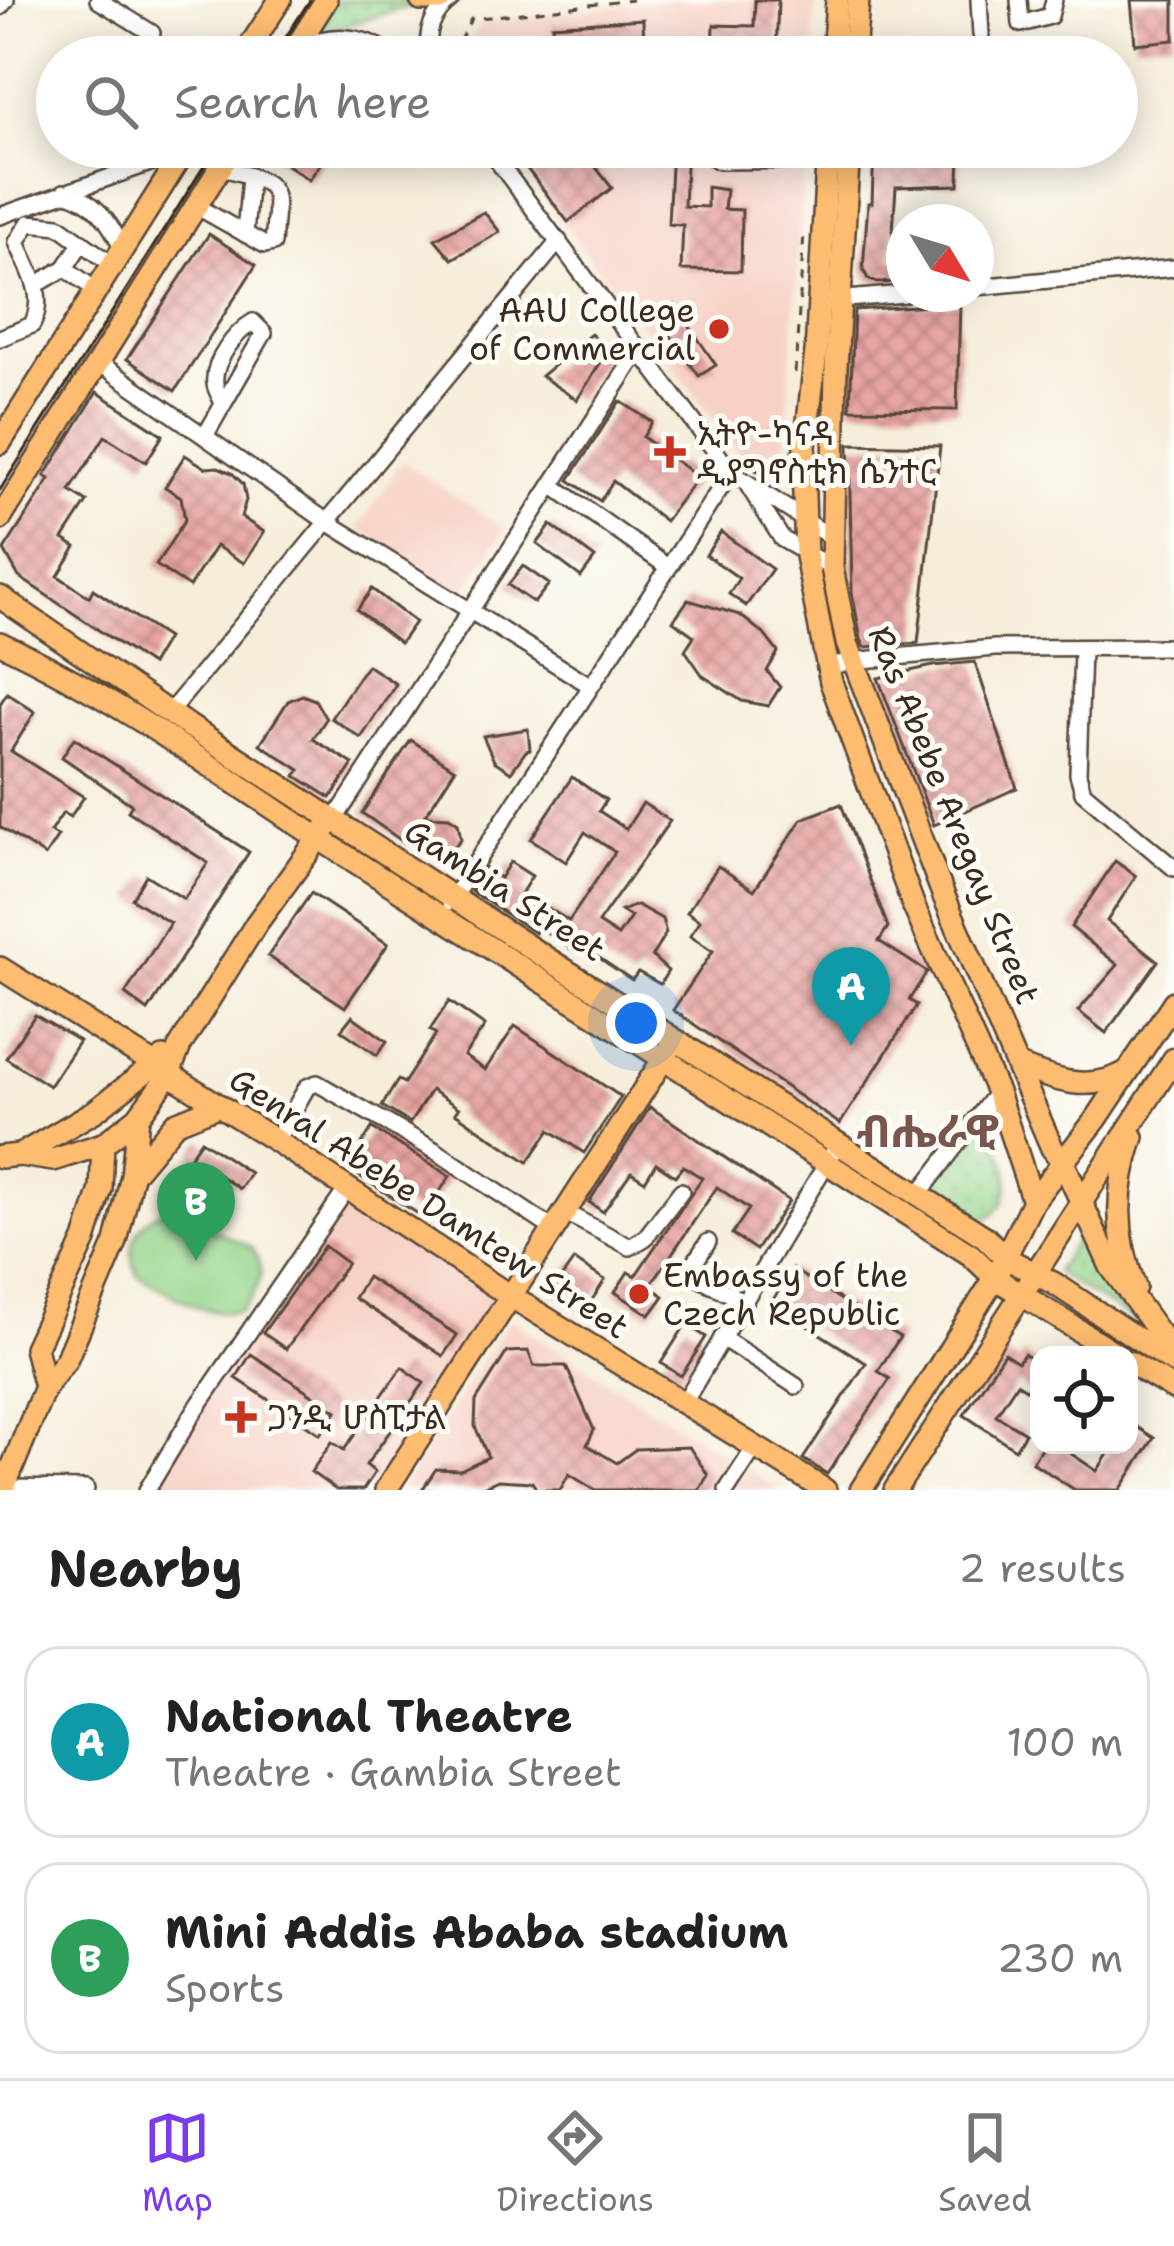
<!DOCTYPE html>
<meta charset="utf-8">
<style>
body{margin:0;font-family:"Shantell Sans","Noto Sans Ethiopic",sans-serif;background:#f6f6f6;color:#222}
.controls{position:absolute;right:36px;bottom:36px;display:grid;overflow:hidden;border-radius:24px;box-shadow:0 6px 30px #0003}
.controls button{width:108px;height:108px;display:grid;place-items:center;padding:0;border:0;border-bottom:3px solid #e0e0e0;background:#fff;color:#222;font:60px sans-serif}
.compass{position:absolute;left:886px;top:204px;width:108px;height:108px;border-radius:50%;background:#fff;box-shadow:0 6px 30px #0003;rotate:128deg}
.you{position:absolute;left:636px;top:1023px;width:42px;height:42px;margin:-30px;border:9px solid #fff;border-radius:50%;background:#1a73e8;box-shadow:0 0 0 18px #1a73e833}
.badge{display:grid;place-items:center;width:78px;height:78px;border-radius:50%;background:#7c3aed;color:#fff;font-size:39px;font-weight:700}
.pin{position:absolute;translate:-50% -99px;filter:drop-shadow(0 3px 6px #0008)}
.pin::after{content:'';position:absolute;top:63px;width:42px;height:36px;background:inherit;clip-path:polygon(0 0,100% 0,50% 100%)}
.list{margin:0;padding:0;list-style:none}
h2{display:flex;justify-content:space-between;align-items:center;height:156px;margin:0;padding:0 48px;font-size:51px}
h2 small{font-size:39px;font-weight:400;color:#767676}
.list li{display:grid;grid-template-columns:78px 1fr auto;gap:36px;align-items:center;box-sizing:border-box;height:192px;margin:0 24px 24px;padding:0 24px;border:3px solid #e0e0e0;border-radius:36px}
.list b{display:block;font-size:45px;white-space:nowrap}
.list p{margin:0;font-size:39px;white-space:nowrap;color:#767676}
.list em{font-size:39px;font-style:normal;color:#767676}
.icon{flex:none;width:66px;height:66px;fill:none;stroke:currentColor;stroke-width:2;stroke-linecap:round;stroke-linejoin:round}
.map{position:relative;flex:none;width:1174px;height:1490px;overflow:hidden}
.search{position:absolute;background:#fff;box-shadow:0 6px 30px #0003;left:36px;right:36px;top:36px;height:132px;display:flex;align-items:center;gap:30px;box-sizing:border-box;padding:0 42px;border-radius:66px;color:#767676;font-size:45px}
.sheet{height:588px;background:#fff}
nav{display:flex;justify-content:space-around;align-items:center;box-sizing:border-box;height:168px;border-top:3px solid #e0e0e0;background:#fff;font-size:33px;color:#767676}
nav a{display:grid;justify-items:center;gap:6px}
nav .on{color:#7c3aed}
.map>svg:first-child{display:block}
.built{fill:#f7d1c6}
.grass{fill:url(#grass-dots);stroke:#688054;stroke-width:3}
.green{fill:#94d58b;stroke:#688054;stroke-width:3}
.building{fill:url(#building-cross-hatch)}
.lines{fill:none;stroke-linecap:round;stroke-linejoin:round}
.minor-casing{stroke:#57473a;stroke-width:20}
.major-casing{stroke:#57473a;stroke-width:26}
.path{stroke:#57473a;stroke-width:3;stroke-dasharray:9 9;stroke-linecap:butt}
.minor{stroke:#fff;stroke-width:15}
.major{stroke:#fdbc70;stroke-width:21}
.tram{stroke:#3b2a1e;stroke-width:3}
.poi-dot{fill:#c8321e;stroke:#fdfcf7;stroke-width:4.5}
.labels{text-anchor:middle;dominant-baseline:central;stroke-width:10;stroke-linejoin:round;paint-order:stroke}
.poi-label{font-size:33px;fill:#3b2a1e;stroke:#fdfcf7;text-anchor:start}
.street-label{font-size:33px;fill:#3b2a1e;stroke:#fdfcf7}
.district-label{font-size:45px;font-weight:bold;fill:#78554d;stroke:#fdfcf7}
</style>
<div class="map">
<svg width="1174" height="1490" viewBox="0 0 1174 1490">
<defs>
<pattern id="grass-dots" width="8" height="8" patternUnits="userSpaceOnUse" patternTransform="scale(3)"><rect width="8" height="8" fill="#94d58b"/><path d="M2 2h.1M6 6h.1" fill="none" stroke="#80b778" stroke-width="1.8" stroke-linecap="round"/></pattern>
<pattern id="building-cross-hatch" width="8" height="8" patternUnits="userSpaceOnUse" patternTransform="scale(3)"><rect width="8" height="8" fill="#e8a5a3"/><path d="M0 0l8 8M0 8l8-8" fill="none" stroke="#bd8784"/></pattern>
</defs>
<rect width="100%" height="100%" fill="#fdfcf7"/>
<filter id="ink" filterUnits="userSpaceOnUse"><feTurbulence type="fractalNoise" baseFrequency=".00833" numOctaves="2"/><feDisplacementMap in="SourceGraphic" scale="24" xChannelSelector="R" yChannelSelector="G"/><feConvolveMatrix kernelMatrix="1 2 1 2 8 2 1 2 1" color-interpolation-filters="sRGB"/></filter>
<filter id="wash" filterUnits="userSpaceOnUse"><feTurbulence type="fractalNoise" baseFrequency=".004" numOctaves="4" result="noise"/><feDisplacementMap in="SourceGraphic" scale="48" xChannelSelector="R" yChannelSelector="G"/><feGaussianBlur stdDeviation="2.7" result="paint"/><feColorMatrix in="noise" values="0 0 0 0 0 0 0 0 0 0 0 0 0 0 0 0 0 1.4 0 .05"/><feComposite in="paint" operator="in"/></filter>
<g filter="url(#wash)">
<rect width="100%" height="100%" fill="#f6eedb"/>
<!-- built -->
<g class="built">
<path d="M 671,0 L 816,0 L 812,57 L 462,57 L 479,24 Z"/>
<path d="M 505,147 L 806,147 L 783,474 L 748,464 Z"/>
<path d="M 402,461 L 505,529 L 461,597 L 358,529 Z"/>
<path d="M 346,1190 L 510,1296 L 375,1490 L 144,1490 L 215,1366 L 221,1370 Z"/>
<path d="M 510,1320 L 780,1490 L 399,1490 Z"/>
</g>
<!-- grass -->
<g class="grass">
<path d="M 336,0 L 400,0 L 417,4 L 315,35 Z"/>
<path d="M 984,1113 C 996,1142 1022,1181 998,1209 C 993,1216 983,1221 974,1219 C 958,1216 939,1199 924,1191 Z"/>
<path d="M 1082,1230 L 1107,1281 L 1134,1321 L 1055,1272 Z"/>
</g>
<!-- green -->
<path class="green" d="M 169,1208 L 250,1247 C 271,1270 258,1290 240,1311 C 205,1319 170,1292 139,1276 C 122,1246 139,1218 169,1208 Z"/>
<g id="blocks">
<!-- building -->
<g class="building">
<path d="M 755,0 L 778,0 L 776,57 L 713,57 L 714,25 L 754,26 Z"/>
<path d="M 1131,0 L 1174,0 L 1174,40 L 1135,44 Z"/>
<path d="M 643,19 L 644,47 L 607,50 L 607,57 L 554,57 L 552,25 Z"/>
<path d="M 261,147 L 332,147 L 309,180 Z"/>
<path d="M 558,147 L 580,147 L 612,188 L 568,222 L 528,170 Z"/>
<path d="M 672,147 L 687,147 L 684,206 L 707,207 L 707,187 L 726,190 L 724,209 L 742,210 L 741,271 L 681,270 L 683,225 L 668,224 Z"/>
<path d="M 874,147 L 960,147 L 959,185 L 896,187 L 891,260 L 900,260 L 899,282 L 877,283 L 868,279 L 863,269 L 868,203 L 872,203 Z"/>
<path d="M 484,212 L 500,232 L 452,259 L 435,239 Z"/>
<path d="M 209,234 L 256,265 L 175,391 L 127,359 Z"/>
<path d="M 960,303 L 957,410 L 850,409 L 854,310 Z"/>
<path d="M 675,305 L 716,365 L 699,376 L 658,317 Z"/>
<path d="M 591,334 L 608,351 L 577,400 L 541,376 Z"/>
<path d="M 97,392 L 163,435 L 146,462 L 105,436 L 70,491 L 87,502 L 63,539 L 76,547 L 58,576 L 89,597 L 93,589 L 167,638 L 151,665 L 19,577 L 4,550 L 50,479 L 45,476 Z"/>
<path d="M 620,401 L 652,422 L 643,437 L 698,477 L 665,521 L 613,481 L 600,501 L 569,480 Z"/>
<path d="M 849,444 L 940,446 L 918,643 L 864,647 L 861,639 L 852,592 Z"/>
<path d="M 185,455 L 206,468 L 218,467 L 232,473 L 243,484 L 246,500 L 241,517 L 264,532 L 244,563 L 216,546 L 189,587 L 156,565 L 185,520 L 181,497 L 165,487 Z"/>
<path d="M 551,525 L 595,558 L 581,577 L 537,544 Z"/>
<path d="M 721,532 L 772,569 L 746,606 L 729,594 L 739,578 L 706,555 Z"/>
<path d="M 523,566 L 549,584 L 534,603 L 508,585 Z"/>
<path d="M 372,589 L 415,622 L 400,643 L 357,610 Z"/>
<path d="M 688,600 L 740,615 L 764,634 L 778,652 L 767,671 L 780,687 L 768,706 L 742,701 L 703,676 L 685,650 L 694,636 L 673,621 Z"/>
<path d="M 975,662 L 1017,788 L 934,825 L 878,678 L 933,666 Z"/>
<path d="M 367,665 L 396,684 L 361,738 L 331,718 Z"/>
<path d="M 7,693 L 35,712 L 11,751 L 84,797 L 70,817 L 63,813 L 50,832 L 58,836 L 45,856 L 0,827 L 0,704 Z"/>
<path d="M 302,695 L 315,700 L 326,719 L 313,739 L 353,764 L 331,798 L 296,776 L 300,770 L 260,744 L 288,701 Z"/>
<path d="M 528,729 L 530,750 L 526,751 L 511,772 L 494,761 L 483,736 Z"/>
<path d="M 74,738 L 249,852 L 148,1011 L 125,994 L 170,923 L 132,899 L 146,875 L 184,899 L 208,863 L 128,811 L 132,805 L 62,757 Z"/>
<path d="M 411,740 L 455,769 L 425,816 L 449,817 L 458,823 L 461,839 L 453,848 L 443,849 L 434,845 L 424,818 L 406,844 L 362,813 Z"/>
<path d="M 572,777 L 606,800 L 599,811 L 626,829 L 643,803 L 670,821 L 598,923 L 618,936 L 631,917 L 621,911 L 637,905 L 662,919 L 666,933 L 652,956 L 668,971 L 660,984 L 638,972 L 632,980 L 580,945 L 575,952 L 539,927 L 535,933 L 471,891 L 486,868 L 500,878 L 510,862 L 532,876 L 522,892 L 569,921 L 615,852 L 585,832 L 566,862 L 531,839 Z"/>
<path d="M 841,804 L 888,927 L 879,941 L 927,972 L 909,1000 L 917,1005 L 840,1124 L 673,1010 L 713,951 L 690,936 L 700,921 L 687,912 L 718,866 L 754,890 L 802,819 Z"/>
<path d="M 1115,861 L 1136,876 L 1107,921 L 1158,961 L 1106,1033 L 1078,1011 L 1118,965 L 1071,927 Z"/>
<path d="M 311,893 L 388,944 L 345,1007 L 268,956 Z"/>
<path d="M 449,1001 L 485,1026 L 464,1056 L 485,1070 L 515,1026 L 621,1097 L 584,1153 L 550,1130 L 528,1162 L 455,1113 L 459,1108 L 431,1090 L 410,1123 L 382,1106 L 398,1080 L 404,1083 L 436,1034 L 430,1030 Z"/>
<path d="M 35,1015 L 79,1041 L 49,1086 L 6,1058 Z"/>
<path d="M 352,1016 L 387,1041 L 377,1055 L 341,1030 Z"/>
<path d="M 650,1107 L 789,1201 L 756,1250 L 732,1234 L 749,1209 L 717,1187 L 650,1286 L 664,1296 L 650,1315 L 615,1292 L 628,1272 L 635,1276 L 702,1178 L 683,1166 L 675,1176 L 656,1163 L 645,1181 L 631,1172 L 603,1212 L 589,1202 Z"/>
<path d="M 372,1128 L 450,1176 L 423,1217 L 347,1168 Z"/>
<path d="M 201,1140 L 250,1173 L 240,1189 L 190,1156 Z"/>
<path d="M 324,1246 L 347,1263 L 286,1349 L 263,1333 Z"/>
<path d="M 574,1260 L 605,1280 L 590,1303 L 578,1295 L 571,1304 L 552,1291 Z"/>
<path d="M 792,1269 L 900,1337 L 878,1371 L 890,1379 L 827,1474 L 803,1459 L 866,1363 L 771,1303 Z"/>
<path d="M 367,1277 L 457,1335 L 443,1356 L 354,1298 Z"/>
<path d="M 686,1324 L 706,1337 L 681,1376 L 661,1363 Z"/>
<path d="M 528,1351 L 534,1366 L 566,1366 L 594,1430 L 587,1445 L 617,1463 L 636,1449 L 689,1447 L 708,1475 L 699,1490 L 595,1490 L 569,1474 L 560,1490 L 537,1490 L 532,1482 L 498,1480 L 476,1490 L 422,1490 L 436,1469 L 460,1470 L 488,1457 L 475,1426 L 476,1401 L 507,1352 Z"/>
<path d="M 1004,1353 L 1018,1362 L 1024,1354 L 1039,1364 L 1039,1398 L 1017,1383 L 996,1415 L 1025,1433 L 1015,1449 L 964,1415 Z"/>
<path d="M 251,1354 L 337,1411 L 320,1434 L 236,1378 Z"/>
<path d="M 402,1367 L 424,1383 L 366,1465 L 375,1472 L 363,1490 L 336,1490 L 311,1472 L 332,1442 L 344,1450 Z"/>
<path d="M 1129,1422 L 1154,1438 L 1120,1490 L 1075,1490 L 1032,1462 L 1043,1445 L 1058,1445 L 1097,1471 L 1114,1445 L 1129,1445 Z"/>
</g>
</g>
</g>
<g filter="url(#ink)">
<use href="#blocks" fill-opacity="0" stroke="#57473a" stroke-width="3"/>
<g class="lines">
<defs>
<g id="minor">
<path d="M 98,0 L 152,33"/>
<path d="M 979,0 L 981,35"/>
<path d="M 1019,0 L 1021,24 L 1050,16 L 1054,0"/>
<path d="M 0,7 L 6,0"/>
<path d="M 296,48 C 333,32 363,34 396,57"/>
<path d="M 430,57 C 425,33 432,15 451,0"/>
<path d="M 487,147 L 731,472 L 832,538"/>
<path d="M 707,147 L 709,155 L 719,161 L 827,160"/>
<path d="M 64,192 C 95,200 110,221 123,250"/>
<path d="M 196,206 L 265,245 L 273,243 C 279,180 281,185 220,167"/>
<path d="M 0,216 L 184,151"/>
<path d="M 245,234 L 250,176"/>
<path d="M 65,268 L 97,291"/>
<path d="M 36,285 L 65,268 L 82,242"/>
<path d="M 976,287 L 1174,268"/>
<path d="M 835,300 L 904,294"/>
<path d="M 0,338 L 32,325 C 47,294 29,271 17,242 L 29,223 L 59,226 L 113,265"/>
<path d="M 98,362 L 326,521 L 591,686"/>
<path d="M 205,436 L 264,333 L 253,322 C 236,332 212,362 215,384 C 216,391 221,397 223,404"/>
<path d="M 552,485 L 668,567"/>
<path d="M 749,487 L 782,539 L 832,568"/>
<path d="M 1082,650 L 1078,774 L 1083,792 L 1174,868"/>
<path d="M 828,668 L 851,661 L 995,648 L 1174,647"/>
<path d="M 169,713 L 559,241"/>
<path d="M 335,819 L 640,349"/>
<path d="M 450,902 L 731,472"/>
<path d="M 276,1141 L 307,1087 L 317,1083 L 436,1151 L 553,1229"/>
<path d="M 919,1194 L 997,1092"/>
<path d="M 564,1212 L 630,1247 L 645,1238 L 681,1191"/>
<path d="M 708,1242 L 691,1268 L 693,1274 L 744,1302"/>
<path d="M 722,1338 L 796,1386"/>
<path d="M 683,1404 L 832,1154"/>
<path d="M 4,1488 L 86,1489"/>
<path d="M 147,1490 L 194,1412 L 346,1190"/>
<path d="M 727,1490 L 755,1447"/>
</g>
<g id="major">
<path d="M 421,0 L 440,0"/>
<path d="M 243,57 L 280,0"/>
<path d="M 290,57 L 326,0"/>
<path d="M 833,57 L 837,0"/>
<path d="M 854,57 L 858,0"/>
<path d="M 828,147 L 816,352 L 803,464 L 806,556 L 822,639 L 831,682 L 914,907 L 997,1092 L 1033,1201"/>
<path d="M 849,147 L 836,367 L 832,568 L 847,643 L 943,894 L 1052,1148 L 1064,1164 L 1111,1267 L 1174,1354"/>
<path d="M 0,443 L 187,147"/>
<path d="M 0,519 L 233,147"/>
<path d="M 0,597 L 169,713 L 537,952 L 985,1237 L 1006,1258 L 1055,1284 L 1174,1363"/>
<path d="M 0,643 C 115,697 212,768 318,838 C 535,979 754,1116 971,1255 L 995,1278 L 1118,1355"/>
<path d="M 0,968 L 276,1141 L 510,1296 L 825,1490"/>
<path d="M 1019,1066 C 1057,1081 1089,1093 1127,1072"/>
<path d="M 1133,1137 C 1115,1189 1115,1236 1135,1287"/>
<path d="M 20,1155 L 95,1111 L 163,1058"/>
<path d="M 0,1157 L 20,1155 L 53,1160 L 103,1144 L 138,1117 L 168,1076 L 180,1046 L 256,924 L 326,828"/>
<path d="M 136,1170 L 175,1123 L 217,1106"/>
<path d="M 1129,1362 L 1174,1389"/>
<path d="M 45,1387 L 35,1348 L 85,1240 L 101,1189 L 103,1144"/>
<path d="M 3,1490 L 45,1387 L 66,1360 L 116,1242 L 132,1176 L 138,1117"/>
<path d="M 386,1490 L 668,1052"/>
<path d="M 861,1490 L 995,1278 L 1033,1201 L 1097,1118 L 1174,1002"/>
<path d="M 895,1490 L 1174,1059"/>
</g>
</defs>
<!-- minor casing -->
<use href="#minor" class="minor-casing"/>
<!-- major casing -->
<use href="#major" class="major-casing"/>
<!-- path -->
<g class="path">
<path d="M 199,56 L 202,57"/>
<path d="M 451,57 L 471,19 L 632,0"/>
<path d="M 795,373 L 804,233"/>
<path d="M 755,470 L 787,478"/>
</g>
<!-- minor -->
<use href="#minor" class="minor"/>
<!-- major -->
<use href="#major" class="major"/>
<!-- tram -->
<g class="tram">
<path d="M 273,57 L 310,0"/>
<path d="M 0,490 L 216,147"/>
</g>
</g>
</g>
<!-- markers -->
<g class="poi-dot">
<circle cx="719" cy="329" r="12"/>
<path d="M664 434h12v12h12v12h-12v12h-12v-12h-12v-12h12z"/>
<circle cx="639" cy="1294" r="12"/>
<path d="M235 1399h12v12h12v12h-12v12h-12v-12h-12v-12h12z"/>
</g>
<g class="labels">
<!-- poi labels -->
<g class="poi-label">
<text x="695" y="310" text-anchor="end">AAU College<tspan x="695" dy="38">of Commercial</tspan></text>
<text x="697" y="433">ኢትዮ-ካናዳ<tspan x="697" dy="38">ዲያግኖስቲክ ሴንተር</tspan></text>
<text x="663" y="1275">Embassy of the<tspan x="663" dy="38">Czech Republic</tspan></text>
<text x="268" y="1417">ጋንዲ ሆስፒታል</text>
</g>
<!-- street labels -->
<g class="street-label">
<text transform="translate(954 815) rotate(68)">Ras Abebe Aregay Street</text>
<text transform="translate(505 890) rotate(33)">Gambia Street</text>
<text transform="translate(429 1203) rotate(33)">Genral Abebe Damtew Street</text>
</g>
<!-- district labels -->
<g class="district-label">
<text x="928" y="1131">ብሔራዊ</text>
</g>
</g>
</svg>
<div class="controls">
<button><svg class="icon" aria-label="locate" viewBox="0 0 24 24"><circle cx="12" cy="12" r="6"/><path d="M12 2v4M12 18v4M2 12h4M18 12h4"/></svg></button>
</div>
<svg class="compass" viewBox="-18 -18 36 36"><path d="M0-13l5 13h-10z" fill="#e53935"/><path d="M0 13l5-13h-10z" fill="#767676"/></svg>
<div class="you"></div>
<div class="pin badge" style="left:851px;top:1046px;background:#0f9aa8">A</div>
<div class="pin badge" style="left:196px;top:1261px;background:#2e9e5b">B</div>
<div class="search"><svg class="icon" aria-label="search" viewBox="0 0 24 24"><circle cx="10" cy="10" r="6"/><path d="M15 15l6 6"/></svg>Search here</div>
</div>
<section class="sheet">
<h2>Nearby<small>2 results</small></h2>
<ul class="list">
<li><span class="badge" style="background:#0f9aa8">A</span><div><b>National Theatre</b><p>Theatre · Gambia Street</p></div><em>100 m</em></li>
<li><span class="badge" style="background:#2e9e5b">B</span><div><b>Mini Addis Ababa stadium</b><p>Sports</p></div><em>230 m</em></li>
</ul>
</section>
<nav>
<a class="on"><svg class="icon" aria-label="map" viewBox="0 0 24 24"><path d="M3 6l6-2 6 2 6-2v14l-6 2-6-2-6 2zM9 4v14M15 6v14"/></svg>Map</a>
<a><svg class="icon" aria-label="directions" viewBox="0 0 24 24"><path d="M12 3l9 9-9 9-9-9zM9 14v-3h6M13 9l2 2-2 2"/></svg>Directions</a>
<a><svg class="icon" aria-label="saved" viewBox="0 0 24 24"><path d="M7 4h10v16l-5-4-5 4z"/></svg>Saved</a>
</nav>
